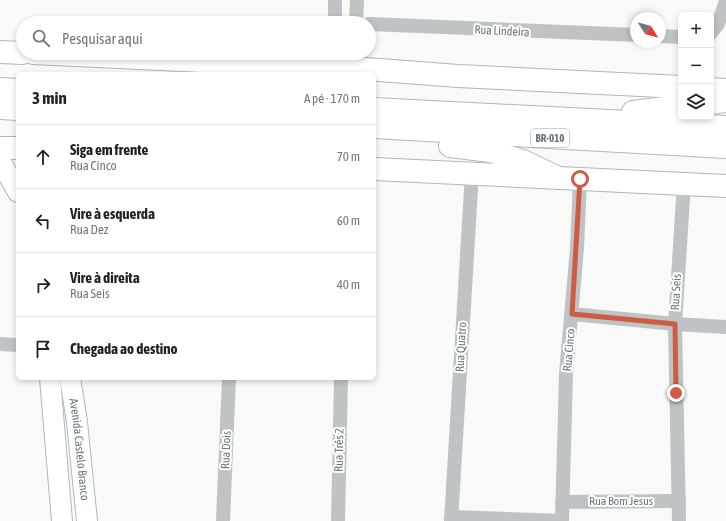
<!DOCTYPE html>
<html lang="pt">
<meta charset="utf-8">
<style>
body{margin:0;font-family:"Asap Condensed",sans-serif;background:#f2f2f2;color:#222}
.controls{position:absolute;right:12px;top:12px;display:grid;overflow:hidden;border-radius:6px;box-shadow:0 2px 6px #0003}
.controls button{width:36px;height:36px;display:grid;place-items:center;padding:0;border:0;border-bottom:1px solid #e0e0e0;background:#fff;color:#222;font:20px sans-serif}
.compass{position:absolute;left:630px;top:12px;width:36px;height:36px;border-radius:50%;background:#fff;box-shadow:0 2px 6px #0003;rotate:127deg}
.stop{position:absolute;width:12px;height:12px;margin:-9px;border:3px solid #ce5c43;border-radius:50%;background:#fff}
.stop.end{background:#ce5c43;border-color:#fff;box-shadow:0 1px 4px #0008}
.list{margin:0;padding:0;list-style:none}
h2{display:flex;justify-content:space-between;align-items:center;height:52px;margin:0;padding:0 16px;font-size:17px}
h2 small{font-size:13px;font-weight:400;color:#767676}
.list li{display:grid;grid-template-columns:26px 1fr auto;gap:12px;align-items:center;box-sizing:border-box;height:64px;padding:0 16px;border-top:1px solid #e0e0e0}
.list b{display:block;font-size:15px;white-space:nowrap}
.list p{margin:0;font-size:13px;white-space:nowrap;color:#767676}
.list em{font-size:13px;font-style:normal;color:#767676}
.icon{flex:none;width:22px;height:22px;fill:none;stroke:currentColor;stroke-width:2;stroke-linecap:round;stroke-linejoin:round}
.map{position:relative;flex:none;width:726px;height:521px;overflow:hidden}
.search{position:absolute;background:#fff;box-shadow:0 2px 6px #0003;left:16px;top:16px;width:360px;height:44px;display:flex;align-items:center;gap:10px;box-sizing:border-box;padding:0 14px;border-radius:22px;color:#767676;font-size:15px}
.panel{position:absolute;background:#fff;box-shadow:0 2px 6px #0003;left:16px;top:72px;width:360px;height:308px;border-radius:6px}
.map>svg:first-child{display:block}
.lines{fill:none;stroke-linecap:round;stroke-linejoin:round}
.secondary-casing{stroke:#b1b7bb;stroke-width:22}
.primary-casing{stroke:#b1b6b9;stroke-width:24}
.highway-casing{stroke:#b3b7b9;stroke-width:24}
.lane{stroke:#bfc3c6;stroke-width:7}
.street{stroke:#bfc3c6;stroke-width:14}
.secondary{stroke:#fff;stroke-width:20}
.primary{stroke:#fff;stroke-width:22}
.highway{stroke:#fff;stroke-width:22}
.route{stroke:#ce5c43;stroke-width:5}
.labels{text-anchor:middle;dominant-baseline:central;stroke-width:4;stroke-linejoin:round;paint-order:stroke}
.shield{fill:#fff;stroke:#959fa5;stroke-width:1}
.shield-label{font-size:11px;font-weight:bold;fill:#67767e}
.street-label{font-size:12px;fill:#67767e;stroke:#fff}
</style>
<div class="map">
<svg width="726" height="521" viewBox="0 0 726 521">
<rect width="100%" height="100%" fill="#f9f9f7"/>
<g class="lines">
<defs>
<g id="secondary">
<path d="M 0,161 L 18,192"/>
<path d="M 50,378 L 62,521"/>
<path id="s1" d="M 70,378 L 77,422 L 87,521"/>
</g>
<g id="primary">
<path d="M 0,52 L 23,53"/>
<path d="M 33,53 L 353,68 L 458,76 L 681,87"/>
<path d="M 711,89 L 726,90"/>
<path d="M 0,148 L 18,148"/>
<path d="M 374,169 L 726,186"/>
</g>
<g id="highway">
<path d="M 0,89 L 18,90"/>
<path d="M 711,103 L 726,101"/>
<path d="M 0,108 L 18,109"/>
<path d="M 374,109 L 726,127"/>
<path d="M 633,112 L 681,106"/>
<path d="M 374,127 L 726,147"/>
<path d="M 450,146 L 490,151 L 523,161 L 558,178"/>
</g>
</defs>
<!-- secondary casing -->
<use href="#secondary" class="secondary-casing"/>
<!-- primary casing -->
<use href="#primary" class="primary-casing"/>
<!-- highway casing -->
<use href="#highway" class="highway-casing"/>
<!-- lane -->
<path class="lane" d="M 299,22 L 318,23"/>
<!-- street -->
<g class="street">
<path d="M 335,23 L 335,0"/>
<path d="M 356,23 L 357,0"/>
<path d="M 369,24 L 636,35"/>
<path d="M 711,33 L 718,24 L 726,1"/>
<path d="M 660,36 L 681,37"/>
<path d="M 353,68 L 354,53"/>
<path d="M 572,314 L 675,324 L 726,327"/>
<path d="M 0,344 L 18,345"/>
<path d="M 562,502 L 679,501"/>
<path d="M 451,517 L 562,521"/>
<path d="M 223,521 L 229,378"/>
<path d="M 338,521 L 341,378"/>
<path d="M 451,521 L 472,173"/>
<path d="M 562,521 L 566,374 L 577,248 L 580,179"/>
<path d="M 679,521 L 675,324 L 684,183"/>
</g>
<!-- secondary -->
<use href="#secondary" class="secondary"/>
<!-- primary -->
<use href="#primary" class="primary"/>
<!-- highway -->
<use href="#highway" class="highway"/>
</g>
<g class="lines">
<!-- route -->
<path class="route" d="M 580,179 L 572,314 L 675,324 L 676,393"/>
</g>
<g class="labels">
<!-- shield labels -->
<rect class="shield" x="531" y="129" width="38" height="18" rx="3"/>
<g class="shield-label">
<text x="550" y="138">BR-010</text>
</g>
<!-- street labels -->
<g class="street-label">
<text transform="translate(502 31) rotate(3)">Rua Lindeira</text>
<text transform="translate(676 292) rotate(-87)">Rua Seis</text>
<text transform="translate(461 347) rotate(-87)">Rua Quatro</text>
<text transform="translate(569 350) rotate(-85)">Rua Cinco</text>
<text stroke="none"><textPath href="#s1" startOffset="72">Avenida Castelo Branco</textPath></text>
<text transform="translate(226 450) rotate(-88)">Rua Dois</text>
<text transform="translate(339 450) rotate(-89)">Rua Três 2</text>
<text x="621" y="501">Rua Bom Jesus</text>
</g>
</g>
</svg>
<div class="controls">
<button>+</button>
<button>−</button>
<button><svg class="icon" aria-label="layers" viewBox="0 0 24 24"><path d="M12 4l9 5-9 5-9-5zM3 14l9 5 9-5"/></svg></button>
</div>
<svg class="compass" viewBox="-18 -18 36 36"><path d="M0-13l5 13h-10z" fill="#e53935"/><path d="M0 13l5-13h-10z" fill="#767676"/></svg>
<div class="stop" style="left:580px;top:179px"></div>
<div class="stop end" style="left:676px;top:393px"></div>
<div class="search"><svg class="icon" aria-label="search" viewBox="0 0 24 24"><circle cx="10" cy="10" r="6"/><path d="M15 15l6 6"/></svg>Pesquisar aqui</div>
<section class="panel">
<h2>3 min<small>A pé · 170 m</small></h2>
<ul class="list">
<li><svg class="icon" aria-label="ahead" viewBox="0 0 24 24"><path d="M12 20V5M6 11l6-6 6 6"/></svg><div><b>Siga em frente</b><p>Rua Cinco</p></div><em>70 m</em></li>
<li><svg class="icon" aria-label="left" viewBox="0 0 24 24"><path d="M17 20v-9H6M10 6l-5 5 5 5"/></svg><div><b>Vire à esquerda</b><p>Rua Dez</p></div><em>60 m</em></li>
<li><svg class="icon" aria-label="right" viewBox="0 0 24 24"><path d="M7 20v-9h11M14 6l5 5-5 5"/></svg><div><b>Vire à direita</b><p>Rua Seis</p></div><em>40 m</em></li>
<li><svg class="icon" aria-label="arrive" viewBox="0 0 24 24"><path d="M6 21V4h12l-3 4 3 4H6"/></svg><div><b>Chegada ao destino</b></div></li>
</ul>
</section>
</div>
